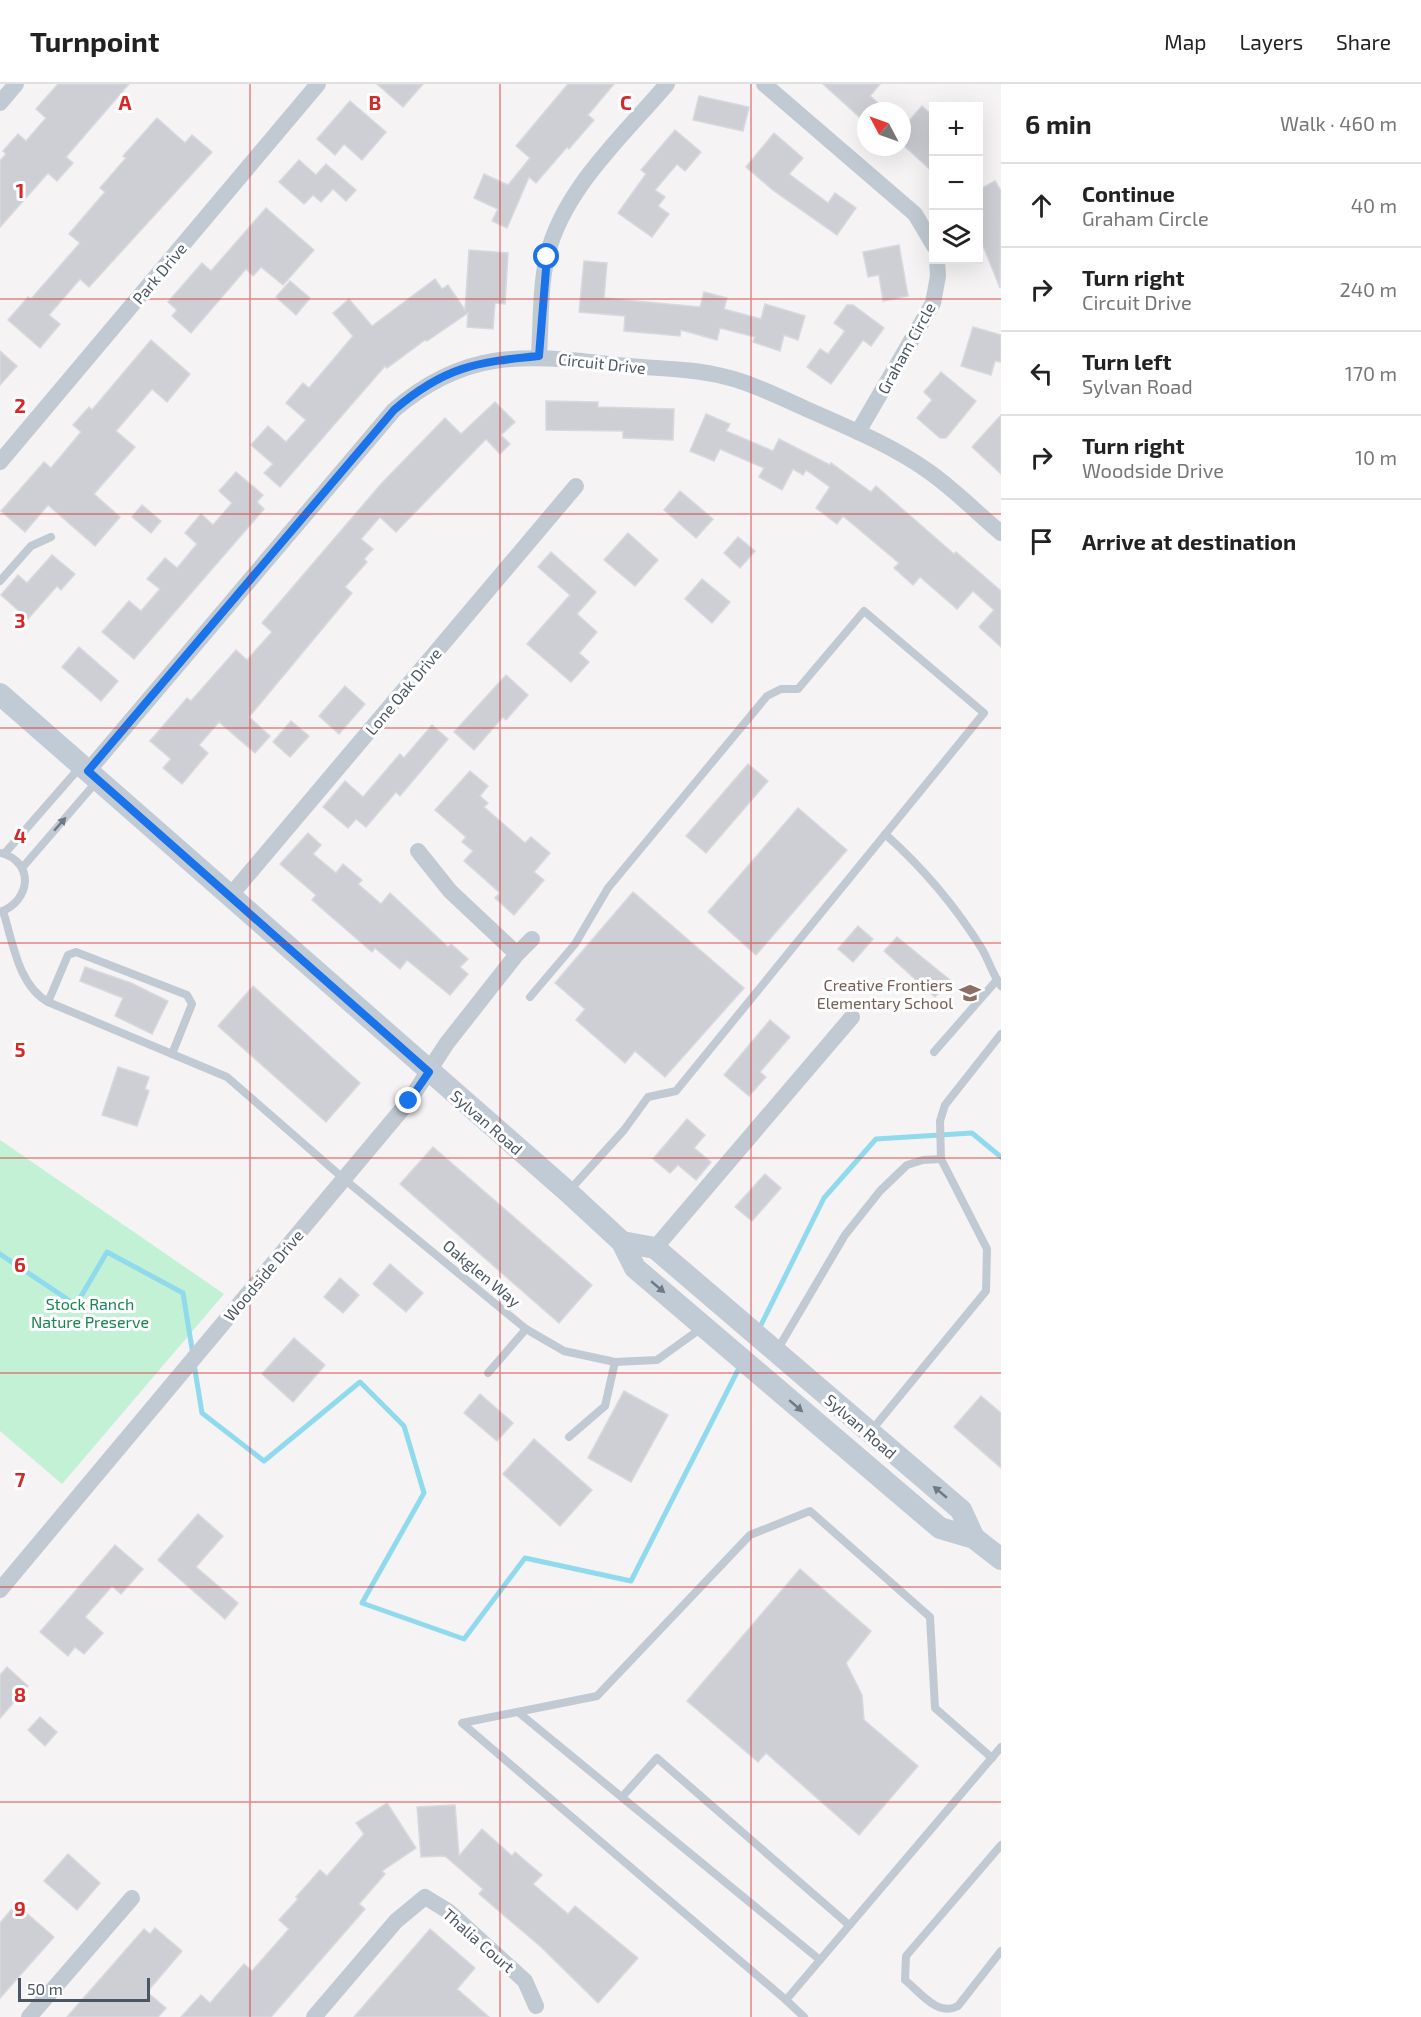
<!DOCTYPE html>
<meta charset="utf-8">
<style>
body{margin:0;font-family:"Exo 2",sans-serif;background:#f2f2f2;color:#222}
.controls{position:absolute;right:18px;top:18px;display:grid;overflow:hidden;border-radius:0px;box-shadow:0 6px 24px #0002}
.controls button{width:54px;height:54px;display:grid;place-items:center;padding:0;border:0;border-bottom:2px solid #e0e0e0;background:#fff;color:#222;font:30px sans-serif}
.compass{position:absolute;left:857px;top:18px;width:54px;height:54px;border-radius:50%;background:#fff;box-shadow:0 6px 24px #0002;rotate:311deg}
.scale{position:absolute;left:18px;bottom:15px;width:132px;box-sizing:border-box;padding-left:6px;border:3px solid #4a5661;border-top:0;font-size:16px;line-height:21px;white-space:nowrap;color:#4a5661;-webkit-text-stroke:4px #fff;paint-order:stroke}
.stop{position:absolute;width:18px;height:18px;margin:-14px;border:4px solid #1a73e8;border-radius:50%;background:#fff}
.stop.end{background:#1a73e8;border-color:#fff;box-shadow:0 2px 6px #0008}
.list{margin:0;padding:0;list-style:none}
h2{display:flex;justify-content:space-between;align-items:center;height:78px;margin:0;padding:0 24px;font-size:26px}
h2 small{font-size:20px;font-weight:400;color:#767676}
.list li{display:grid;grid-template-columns:39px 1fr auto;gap:18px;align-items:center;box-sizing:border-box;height:84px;padding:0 24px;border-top:2px solid #e0e0e0}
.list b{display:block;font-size:22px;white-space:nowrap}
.list p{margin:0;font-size:20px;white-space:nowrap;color:#767676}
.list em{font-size:20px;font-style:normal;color:#767676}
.icon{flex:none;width:33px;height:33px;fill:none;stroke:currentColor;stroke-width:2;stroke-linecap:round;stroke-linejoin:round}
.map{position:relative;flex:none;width:1001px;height:1933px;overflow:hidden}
header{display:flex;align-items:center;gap:36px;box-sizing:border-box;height:84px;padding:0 30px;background:#fff;border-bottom:2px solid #e0e0e0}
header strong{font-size:28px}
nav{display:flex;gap:33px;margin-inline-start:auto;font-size:21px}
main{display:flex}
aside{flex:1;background:#fff}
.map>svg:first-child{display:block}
.green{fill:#c3f1d5}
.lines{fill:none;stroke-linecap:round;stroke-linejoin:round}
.stream{stroke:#90daee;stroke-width:5}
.building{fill:#cdcfd5;stroke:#d7d9de;stroke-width:1.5}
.lane{stroke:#c1cad2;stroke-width:8}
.street{stroke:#c1cad2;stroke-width:16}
.secondary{stroke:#c1cbd6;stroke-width:22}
.oneway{fill:#6e7983}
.oneway2{fill:#6e7984}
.route{stroke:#1a73e8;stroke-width:8}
.grid{fill:none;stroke:#d62828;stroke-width:1.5;stroke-opacity:0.55}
.labels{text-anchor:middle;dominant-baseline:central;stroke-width:6;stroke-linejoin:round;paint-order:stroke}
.street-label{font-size:16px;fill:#4a5661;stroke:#fff}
.education-label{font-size:16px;fill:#785e54;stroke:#fff;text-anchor:end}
.park-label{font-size:16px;fill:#17864f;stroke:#fff}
.grid-label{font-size:20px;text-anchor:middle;font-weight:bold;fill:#d62828;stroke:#fff;stroke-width:6;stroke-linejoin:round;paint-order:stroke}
</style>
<header>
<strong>Turnpoint</strong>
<nav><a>Map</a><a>Layers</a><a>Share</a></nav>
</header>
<main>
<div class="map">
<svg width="1001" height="1933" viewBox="0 0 1001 1933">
<rect width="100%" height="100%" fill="#f5f3f3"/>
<!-- green -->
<path class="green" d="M 0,1056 L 224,1210 L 62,1400 L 0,1347 Z"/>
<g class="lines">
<!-- stream -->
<g class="stream">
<path d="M 0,1170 L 76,1221 L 107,1168 L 183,1209 L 193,1271"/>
<path d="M 759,1245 L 824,1114 L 876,1055 L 972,1049 L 1001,1073"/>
<path d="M 194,1280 L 202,1329 L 264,1377 L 360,1298 L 404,1342 L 424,1409 L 362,1519 L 464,1555 L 525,1474 L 631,1497 L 740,1282"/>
</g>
</g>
<!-- building -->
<g class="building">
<path d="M 58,0 L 129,0 L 66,73 L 73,79 L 57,97 L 48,89 L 0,143 L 0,77 L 6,70 L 3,67 L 18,50 L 26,57 L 46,34 L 36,25 Z"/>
<path d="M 377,0 L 423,0 L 403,23 Z"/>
<path d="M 568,0 L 614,0 L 588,31 L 594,36 L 569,65 L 567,63 L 536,99 L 529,93 L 507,144 L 492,137 L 498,125 L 474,114 L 484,90 L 508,101 L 530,74 L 516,62 Z"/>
<path d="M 823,0 L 880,0 L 870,12 L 887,27 L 866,27 L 866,39 Z"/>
<path d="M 699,12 L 749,23 L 743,47 L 693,36 Z"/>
<path d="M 350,17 L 386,48 L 362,76 L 344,60 L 335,71 L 317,55 Z"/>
<path d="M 922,22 L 933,32 L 933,88 L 902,60 L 902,32 L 908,38 Z"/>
<path d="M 157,34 L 185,59 L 192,51 L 212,68 L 89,203 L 80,195 L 49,231 L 60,240 L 40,264 L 8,236 L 28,213 L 31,215 L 80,159 L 69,150 L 105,108 L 100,104 L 126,74 L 123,72 Z"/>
<path d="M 675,46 L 701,68 L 685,87 L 677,80 L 655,106 L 665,113 L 658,122 L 669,130 L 652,153 L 618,129 L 646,90 L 641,86 Z"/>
<path d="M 774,49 L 803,74 L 789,90 L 828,119 L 835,109 L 856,124 L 837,151 L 774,107 L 746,83 Z"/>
<path d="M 299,76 L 316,91 L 326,80 L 356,106 L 346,117 L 333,105 L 321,118 L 313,111 L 304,120 L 279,98 Z"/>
<path d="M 995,97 L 1001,107 L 1000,204 L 978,149 L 978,106 Z"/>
<path d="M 266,124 L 314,166 L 283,201 L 261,183 L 253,192 L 246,185 L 191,249 L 172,232 L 177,226 L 168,218 L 202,179 L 211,187 Z"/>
<path d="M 899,161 L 908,212 L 883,217 L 879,191 L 868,193 L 863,168 Z"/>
<path d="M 469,166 L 508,169 L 505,220 L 495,219 L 493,245 L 467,243 L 468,229 L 427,257 L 425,256 L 387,284 L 385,282 L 280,403 L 264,389 L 273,380 L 251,361 L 268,342 L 286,358 L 306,336 L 286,319 L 303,299 L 309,304 L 353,252 L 333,229 L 349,215 L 372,242 L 435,195 L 442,205 L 448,201 L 465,226 Z"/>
<path d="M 584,177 L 607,179 L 604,214 L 700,223 L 704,208 L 727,214 L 724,225 L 761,235 L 765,220 L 805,232 L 798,256 L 784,251 L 780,267 L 753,258 L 755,253 L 720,244 L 717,256 L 681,246 L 680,252 L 624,247 L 625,232 L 579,228 Z"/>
<path d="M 290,197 L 310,214 L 296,231 L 276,213 Z"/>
<path d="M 847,221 L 853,221 L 884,244 L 871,262 L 863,256 L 831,300 L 807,283 L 820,265 L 828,270 L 845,247 L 834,239 Z"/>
<path d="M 973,243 L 1001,251 L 1001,278 L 995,277 L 991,291 L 961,282 Z"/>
<path d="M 151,256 L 190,290 L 167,318 L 152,305 L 116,347 L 135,363 L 94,410 L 120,433 L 95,462 L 48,421 L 25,448 L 1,427 L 44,378 L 51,384 L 81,348 L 73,341 L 89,323 L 92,326 Z"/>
<path d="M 0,267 L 17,282 L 0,301 Z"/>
<path d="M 941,288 L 976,317 L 946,354 L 940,354 L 917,334 L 932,316 L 924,308 Z"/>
<path d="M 546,317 L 598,318 L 598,323 L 674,325 L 673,356 L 623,354 L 623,347 L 546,346 Z"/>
<path d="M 495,318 L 515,338 L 501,351 L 510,360 L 500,370 L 486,355 L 396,448 L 380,433 L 361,455 L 373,465 L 364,475 L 367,478 L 345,503 L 352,509 L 249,633 L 270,652 L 255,669 L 219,638 L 199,661 L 208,669 L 182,700 L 163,684 L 171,675 L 150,657 L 187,614 L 191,617 L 236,566 L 247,576 L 272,548 L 262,539 L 381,400 L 445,334 L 461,350 Z"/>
<path d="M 706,330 L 730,340 L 726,347 L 773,367 L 779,355 L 830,381 L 831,379 L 871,408 L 876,402 L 954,470 L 956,468 L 1001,507 L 1001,563 L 979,543 L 994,526 L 973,507 L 957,525 L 920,493 L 913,501 L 894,484 L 899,479 L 843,432 L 837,440 L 816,424 L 830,403 L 806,386 L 803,391 L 793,385 L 782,406 L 759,393 L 764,384 L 720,365 L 714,377 L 690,367 Z"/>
<path d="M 1001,331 L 1001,390 L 972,363 Z"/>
<path d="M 236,388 L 263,411 L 257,418 L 264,425 L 134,575 L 102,548 L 129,517 L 141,527 L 160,505 L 147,495 L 165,474 L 177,484 L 197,460 L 185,449 L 201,430 L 213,441 L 232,419 L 219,407 Z"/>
<path d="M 680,407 L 713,435 L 696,454 L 664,426 Z"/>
<path d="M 142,421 L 161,437 L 151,449 L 132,433 Z"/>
<path d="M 628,449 L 658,476 L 635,502 L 604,476 Z"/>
<path d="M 738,453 L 755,467 L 740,484 L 724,469 Z"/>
<path d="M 551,468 L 596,508 L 577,530 L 597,548 L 579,569 L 589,578 L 571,598 L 527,560 L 570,511 L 538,483 Z"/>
<path d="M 52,471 L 75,490 L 61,506 L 57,502 L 28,535 L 1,511 L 18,491 L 27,499 Z"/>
<path d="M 702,495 L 730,518 L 712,539 L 685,515 Z"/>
<path d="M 79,563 L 118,597 L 101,617 L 62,583 Z"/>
<path d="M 506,591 L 528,611 L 506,636 L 503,633 L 474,666 L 454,648 Z"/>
<path d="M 345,602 L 365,620 L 339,650 L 319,632 Z"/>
<path d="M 291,637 L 309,652 L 290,673 L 273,658 Z"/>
<path d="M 432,641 L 448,655 L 400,712 L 396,708 L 366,743 L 356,735 L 348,744 L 323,723 L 345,697 L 363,713 L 400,670 L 404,674 Z"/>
<path d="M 748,680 L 768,697 L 706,769 L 686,752 Z"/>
<path d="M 470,687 L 488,702 L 480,712 L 488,719 L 484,723 L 525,759 L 531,753 L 550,769 L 534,788 L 544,796 L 514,831 L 495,814 L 500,809 L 464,777 L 473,767 L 462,758 L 466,753 L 435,726 Z"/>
<path d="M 798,724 L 847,766 L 756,871 L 708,828 Z"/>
<path d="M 308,749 L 321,761 L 313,770 L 336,789 L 343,780 L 362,796 L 358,800 L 381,820 L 390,809 L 448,863 L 451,860 L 468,875 L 460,883 L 468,890 L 450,911 L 407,876 L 400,885 L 375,864 L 372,868 L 312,816 L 316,811 L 280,780 Z"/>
<path d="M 633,808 L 744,904 L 665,993 L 635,967 L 625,979 L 576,936 L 585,925 L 555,899 Z"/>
<path d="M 858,842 L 873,855 L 853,878 L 838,865 Z"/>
<path d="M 897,853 L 950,896 L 935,913 L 884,867 Z"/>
<path d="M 85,883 L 131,899 L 168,917 L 152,950 L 115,932 L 123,914 L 80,897 Z"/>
<path d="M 253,902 L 360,999 L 326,1038 L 218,942 Z"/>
<path d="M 770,936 L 790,953 L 760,988 L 766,993 L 749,1012 L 724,991 Z"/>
<path d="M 118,983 L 149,993 L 145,1005 L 149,1007 L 137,1042 L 102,1031 Z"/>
<path d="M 687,1035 L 705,1051 L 694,1064 L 711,1078 L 696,1096 L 678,1081 L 670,1089 L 653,1075 Z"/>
<path d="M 433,1063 L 592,1201 L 559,1239 L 400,1100 Z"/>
<path d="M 765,1090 L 781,1104 L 752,1137 L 735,1123 Z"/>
<path d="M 390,1180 L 423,1209 L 406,1228 L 373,1200 Z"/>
<path d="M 340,1194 L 359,1211 L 343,1229 L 324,1213 Z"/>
<path d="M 294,1254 L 325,1281 L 293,1318 L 262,1290 Z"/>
<path d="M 624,1307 L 668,1331 L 631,1398 L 588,1374 Z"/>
<path d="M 480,1310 L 513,1339 L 497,1357 L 464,1329 Z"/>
<path d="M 981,1312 L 1001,1329 L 1001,1384 L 954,1343 Z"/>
<path d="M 534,1355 L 592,1406 L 560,1442 L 503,1390 Z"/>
<path d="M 198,1430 L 223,1452 L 196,1483 L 238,1519 L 225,1535 L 158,1476 Z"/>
<path d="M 115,1461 L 143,1485 L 121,1510 L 112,1502 L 85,1533 L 103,1549 L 84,1570 L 75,1563 L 68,1572 L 40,1548 Z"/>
<path d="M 800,1485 L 871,1547 L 846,1579 L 862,1611 L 864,1636 L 918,1682 L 859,1751 L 766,1669 L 758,1678 L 687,1617 Z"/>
<path d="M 7,1583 L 28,1602 L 0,1634 L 0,1591 Z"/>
<path d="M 40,1633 L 57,1648 L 45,1662 L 28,1646 Z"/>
<path d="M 387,1719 L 416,1764 L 382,1787 L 385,1790 L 359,1820 L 365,1825 L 271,1933 L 181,1933 L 201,1911 L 210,1919 L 244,1880 L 252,1887 L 289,1845 L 279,1836 L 298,1815 L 296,1813 L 320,1786 L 327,1792 L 364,1750 L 356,1739 Z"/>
<path d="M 455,1721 L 459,1772 L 482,1745 L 512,1772 L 515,1768 L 542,1791 L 533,1800 L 568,1830 L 575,1822 L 638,1874 L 598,1919 L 540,1862 L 479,1810 L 483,1805 L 445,1772 L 421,1773 L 417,1723 Z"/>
<path d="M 68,1770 L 100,1799 L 77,1826 L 44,1797 Z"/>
<path d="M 16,1820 L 54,1853 L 0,1914 L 0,1839 Z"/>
<path d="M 155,1844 L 182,1867 L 147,1908 L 166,1924 L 158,1933 L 67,1933 L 144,1845 L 150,1850 Z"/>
<path d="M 430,1845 L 475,1884 L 457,1905 L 489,1933 L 354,1933 Z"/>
</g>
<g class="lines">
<!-- lane -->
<g class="lane">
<path d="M 0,497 L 31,462 L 51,453"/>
<path d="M 885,750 C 922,783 956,823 982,865 C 989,877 993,891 1001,902"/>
<path d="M 5,769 L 81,682"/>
<path d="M 22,784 L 98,696"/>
<path d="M 3,827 C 13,858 18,901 48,918 L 227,993 L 344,1095 L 526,1245 L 564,1267 L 615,1278 L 657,1276 L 703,1243"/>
<path d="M 0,828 C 31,817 35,778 1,769"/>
<path d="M 530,913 L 575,860 L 608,804 L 767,612 L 781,605 L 798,605 L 864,527 L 984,629 L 676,1007 L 648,1013 L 624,1046 L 568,1108"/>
<path d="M 48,918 L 68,871 L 76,868 L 187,911 L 192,920 L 172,970"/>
<path d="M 934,968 L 997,896"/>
<path d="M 776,1268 L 845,1151 L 880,1107 L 907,1081 L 923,1076 L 941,1075"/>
<path d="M 488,1289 L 526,1245"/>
<path d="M 871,1347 L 986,1207 L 987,1165 L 941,1075 L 940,1037 L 945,1021 L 1001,950"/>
<path d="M 569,1353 L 605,1322 L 615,1278"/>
<path d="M 518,1628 L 820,1876"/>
<path d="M 622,1713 L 657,1674 L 849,1841"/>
<path d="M 1001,1761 L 906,1872 L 905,1896 C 921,1909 938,1933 958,1922 L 1001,1867"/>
<path d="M 786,1916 L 462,1639 L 597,1612 L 750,1451 L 810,1427 L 930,1533 L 935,1624 L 992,1674"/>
<path d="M 804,1933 L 786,1916 L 1001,1663"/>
</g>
<!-- street -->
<g class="street">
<path d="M 764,0 L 915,130 L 934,162"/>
<path d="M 0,19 L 16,0"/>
<path d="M 539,272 C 541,239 540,204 547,172 C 564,104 623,52 667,0"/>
<path d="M 858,348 L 933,219 L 938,192 L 937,176"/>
<path d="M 0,378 L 318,0"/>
<path d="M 88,687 L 394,326 C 464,266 522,270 608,280 C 647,285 688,283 726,293 C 752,299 777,312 802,323 C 844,342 890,360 928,387 C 954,405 977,429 1001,449"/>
<path d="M 418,767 L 450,807 L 517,870"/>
<path d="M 230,812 L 576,402"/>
<path d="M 655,1164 L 852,933"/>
<path d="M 0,1506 L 409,1017 L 447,959 L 517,870 L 532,855"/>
<path d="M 29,1933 L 132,1814"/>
<path d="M 314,1933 L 396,1837 L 425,1813 L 448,1827 L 525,1897 L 536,1922"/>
</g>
<!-- secondary -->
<g class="secondary">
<path d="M 0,610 L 568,1108 L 622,1158 L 635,1184 L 940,1444 L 974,1454 L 1001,1475"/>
<path d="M 622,1158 L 655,1164 L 961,1426 L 974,1454"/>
</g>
</g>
<!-- one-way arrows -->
<defs><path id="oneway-solid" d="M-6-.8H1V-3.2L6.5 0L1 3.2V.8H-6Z" transform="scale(1.5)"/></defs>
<use class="oneway" href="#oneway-solid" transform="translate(60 740) rotate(-49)"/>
<g class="oneway2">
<use href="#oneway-solid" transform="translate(658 1203) rotate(40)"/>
<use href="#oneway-solid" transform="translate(796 1322) rotate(41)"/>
<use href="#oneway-solid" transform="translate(940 1408) rotate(-140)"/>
</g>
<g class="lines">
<!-- route -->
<path class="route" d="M 409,1017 L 429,988 L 88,687 L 394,326 C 444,283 476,278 539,272 L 547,173"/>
</g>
<!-- grid -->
<path class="grid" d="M 250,0 L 250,1933M 500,0 L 500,1933M 751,0 L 751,1933M 0,215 L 1001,215M 0,430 L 1001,430M 0,644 L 1001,644M 0,859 L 1001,859M 0,1074 L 1001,1074M 0,1289 L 1001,1289M 0,1503 L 1001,1503M 0,1718 L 1001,1718"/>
<!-- icons -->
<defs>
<symbol id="school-bare" viewBox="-9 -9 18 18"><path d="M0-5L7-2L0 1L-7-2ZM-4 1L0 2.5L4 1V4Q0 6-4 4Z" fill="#8d6e63" stroke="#fff" stroke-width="2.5" paint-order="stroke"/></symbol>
</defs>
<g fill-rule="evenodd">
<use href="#school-bare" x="955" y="894" width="30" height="30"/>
</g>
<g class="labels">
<!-- street labels -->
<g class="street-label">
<text transform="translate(159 189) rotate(-50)">Park Drive</text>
<text transform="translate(906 264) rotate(-61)">Graham Circle</text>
<text transform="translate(602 279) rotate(6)">Circuit Drive</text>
<text transform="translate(403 607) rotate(-50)">Lone Oak Drive</text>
<text transform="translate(487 1038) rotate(41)">Sylvan Road</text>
<text transform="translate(482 1189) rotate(40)">Oakglen Way</text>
<text transform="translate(263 1191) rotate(-50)">Woodside Drive</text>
<text transform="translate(861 1342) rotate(41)">Sylvan Road</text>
<text transform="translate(479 1856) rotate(41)">Thalia Court</text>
</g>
<!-- education labels -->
<g class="education-label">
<text x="953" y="900">Creative Frontiers<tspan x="953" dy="18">Elementary School</tspan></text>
</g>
<!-- park labels -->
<g class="park-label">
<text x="90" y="1219">Stock Ranch<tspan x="90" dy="18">Nature Preserve</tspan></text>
</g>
</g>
<g class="grid-label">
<text x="125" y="26">A</text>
<text x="375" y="26">B</text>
<text x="626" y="26">C</text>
<text x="20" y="114">1</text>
<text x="20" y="329">2</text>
<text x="20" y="544">3</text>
<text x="20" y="759">4</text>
<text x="20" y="973">5</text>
<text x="20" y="1188">6</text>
<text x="20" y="1403">7</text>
<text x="20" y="1618">8</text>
<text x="20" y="1832">9</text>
</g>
</svg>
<div class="controls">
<button>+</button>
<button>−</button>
<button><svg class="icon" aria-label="layers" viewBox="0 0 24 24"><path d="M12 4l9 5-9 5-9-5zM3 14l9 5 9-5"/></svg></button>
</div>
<svg class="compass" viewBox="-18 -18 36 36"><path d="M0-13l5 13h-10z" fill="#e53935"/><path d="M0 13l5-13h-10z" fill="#767676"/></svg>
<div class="scale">50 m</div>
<div class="stop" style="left:547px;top:173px"></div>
<div class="stop end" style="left:409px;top:1017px"></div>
</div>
<aside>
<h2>6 min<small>Walk · 460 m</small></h2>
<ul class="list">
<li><svg class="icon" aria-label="ahead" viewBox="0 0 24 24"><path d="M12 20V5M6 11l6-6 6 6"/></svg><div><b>Continue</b><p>Graham Circle</p></div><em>40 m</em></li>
<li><svg class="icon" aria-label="right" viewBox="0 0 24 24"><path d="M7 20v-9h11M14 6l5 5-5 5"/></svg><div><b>Turn right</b><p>Circuit Drive</p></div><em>240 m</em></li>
<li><svg class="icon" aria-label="left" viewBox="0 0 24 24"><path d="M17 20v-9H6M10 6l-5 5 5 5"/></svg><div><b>Turn left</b><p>Sylvan Road</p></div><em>170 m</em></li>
<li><svg class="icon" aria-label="right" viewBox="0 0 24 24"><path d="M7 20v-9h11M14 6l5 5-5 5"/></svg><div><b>Turn right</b><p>Woodside Drive</p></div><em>10 m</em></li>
<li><svg class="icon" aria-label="arrive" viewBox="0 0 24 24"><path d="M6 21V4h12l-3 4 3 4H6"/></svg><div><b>Arrive at destination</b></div></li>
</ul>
</aside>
</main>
